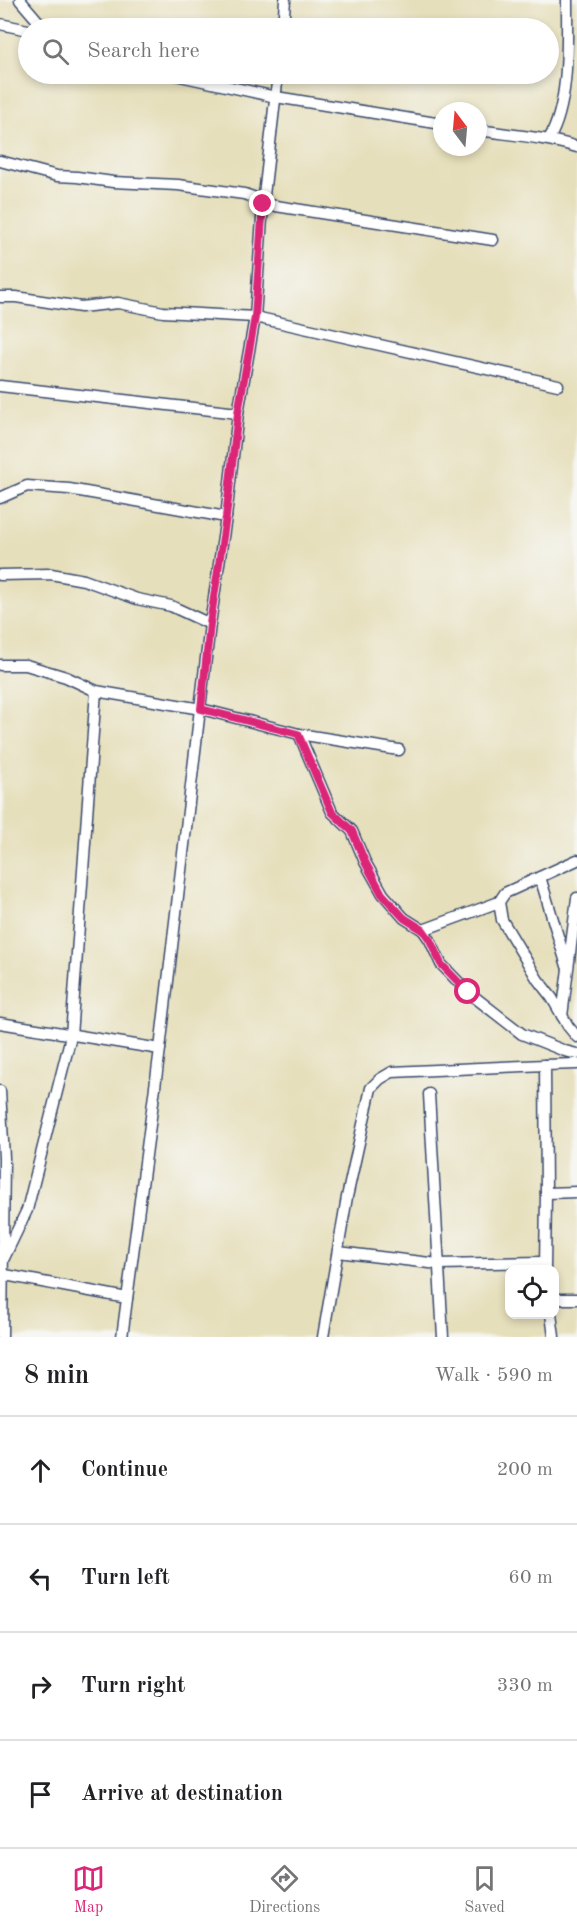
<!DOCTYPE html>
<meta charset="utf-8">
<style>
body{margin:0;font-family:"Old Standard TT",serif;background:#f2f2f2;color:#202124}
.controls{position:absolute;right:18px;bottom:18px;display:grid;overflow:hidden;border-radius:12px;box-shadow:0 3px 9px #0003}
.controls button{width:54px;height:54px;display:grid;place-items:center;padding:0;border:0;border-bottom:2px solid #e0e0e0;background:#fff;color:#202124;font:30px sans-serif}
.compass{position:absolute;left:433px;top:102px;width:54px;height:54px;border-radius:50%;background:#fff;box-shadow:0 3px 9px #0003;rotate:344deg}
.stop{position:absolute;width:18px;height:18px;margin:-14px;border:4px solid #db2777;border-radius:50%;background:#fff}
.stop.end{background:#db2777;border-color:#fff;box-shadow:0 2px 6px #0008}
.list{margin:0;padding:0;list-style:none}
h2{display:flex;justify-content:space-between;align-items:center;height:78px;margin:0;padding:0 24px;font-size:26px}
h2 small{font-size:20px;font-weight:400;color:#757577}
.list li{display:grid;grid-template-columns:39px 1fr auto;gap:18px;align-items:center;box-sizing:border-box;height:108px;padding:0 24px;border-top:2px solid #e0e0e0}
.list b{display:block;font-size:22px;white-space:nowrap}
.list em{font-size:20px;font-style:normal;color:#757577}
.icon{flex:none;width:33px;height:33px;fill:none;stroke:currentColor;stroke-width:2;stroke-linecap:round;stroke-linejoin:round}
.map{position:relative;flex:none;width:577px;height:1337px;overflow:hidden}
.search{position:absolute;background:#fff;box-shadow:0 3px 9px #0003;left:18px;right:18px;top:18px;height:66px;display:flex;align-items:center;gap:15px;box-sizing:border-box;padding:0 21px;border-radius:33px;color:#757577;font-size:22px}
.sheet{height:510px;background:#fff}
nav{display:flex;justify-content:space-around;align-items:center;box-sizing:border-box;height:84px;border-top:2px solid #e0e0e0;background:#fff;font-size:16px;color:#757577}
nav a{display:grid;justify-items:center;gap:3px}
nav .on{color:#db2777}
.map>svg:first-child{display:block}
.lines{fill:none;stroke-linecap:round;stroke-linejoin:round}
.street-casing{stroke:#39496c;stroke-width:13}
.street{stroke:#fff;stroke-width:10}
.route{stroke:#db2777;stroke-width:8}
</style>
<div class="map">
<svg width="577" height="1337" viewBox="0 0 577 1337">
<rect width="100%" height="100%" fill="#f6f6f2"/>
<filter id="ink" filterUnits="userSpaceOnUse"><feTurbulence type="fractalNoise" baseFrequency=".0167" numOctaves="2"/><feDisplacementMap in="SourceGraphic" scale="12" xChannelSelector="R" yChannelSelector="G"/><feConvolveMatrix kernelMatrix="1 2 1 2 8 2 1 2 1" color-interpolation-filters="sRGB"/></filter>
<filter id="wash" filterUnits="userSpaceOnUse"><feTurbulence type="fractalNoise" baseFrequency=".008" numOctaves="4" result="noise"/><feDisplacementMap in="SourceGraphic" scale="24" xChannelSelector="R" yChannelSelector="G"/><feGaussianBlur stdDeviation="1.35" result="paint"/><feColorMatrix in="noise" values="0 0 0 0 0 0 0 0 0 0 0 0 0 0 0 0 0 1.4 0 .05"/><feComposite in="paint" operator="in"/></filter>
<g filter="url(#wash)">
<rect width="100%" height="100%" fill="#e6dfbb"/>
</g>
<g filter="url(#ink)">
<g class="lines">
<defs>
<g id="street">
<path d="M 20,0 L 44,28"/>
<path d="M 0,24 L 28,30"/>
<path d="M 283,28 L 285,0"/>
<path d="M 171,74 L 276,97 L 442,124"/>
<path d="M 478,130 C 511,135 545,137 577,147"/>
<path d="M 549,139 C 570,103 567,41 567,0"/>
<path d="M 0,161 L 57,176 L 77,177 L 113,182 L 178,185 L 244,194 L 259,199 L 263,204 L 493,240"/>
<path d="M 0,297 L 16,297 L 81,307 L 118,303 L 163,312 L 255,317 L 558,385"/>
<path d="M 0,386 L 238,413"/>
<path d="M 0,498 L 27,486 L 69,489 L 226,517"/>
<path d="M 0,575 L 51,574 L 84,580 L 137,599 L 171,606 L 210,624"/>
<path d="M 0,665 L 26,665 L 66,677 L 96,691 L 201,709 L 299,734 L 399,750"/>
<path d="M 299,734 L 332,812 L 352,831 L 365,862 L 383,894 L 404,918 L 423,930 L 430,940 L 441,964 L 468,992 L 522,1034 L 565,1051 L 577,1054"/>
<path d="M 577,860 L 505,893 L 499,902 L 502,920 L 538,980 L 552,998 L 568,1026 L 577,1037"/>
<path d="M 540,877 L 567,966"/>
<path d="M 423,930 L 499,902"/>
<path d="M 562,1016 L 577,898"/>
<path d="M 0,1023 L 160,1049"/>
<path d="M 0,1091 L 4,1158 L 2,1337"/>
<path d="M 429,1094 L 443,1337"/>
<path d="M 546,1193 L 577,1192"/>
<path d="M 338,1252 L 438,1264 L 543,1262"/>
<path d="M 4,1258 L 27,1210 L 71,1036 L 96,691"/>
<path d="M 545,1270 L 546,1193 L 545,1065 L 577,1064"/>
<path d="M 0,1274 L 127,1298"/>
<path d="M 554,1299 L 577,1299"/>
<path d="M 551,1314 L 554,1337"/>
<path d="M 122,1337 L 160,1049 L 210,624 L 226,517 L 238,413 L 255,317 L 263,204 L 278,74"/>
<path d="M 323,1337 L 347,1197 L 371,1088 L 380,1079 L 392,1072 L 545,1065"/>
</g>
</defs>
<!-- street casing -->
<use href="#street" class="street-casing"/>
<!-- street -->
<use href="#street" class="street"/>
</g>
</g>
<g class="lines" filter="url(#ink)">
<!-- route -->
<path class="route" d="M 263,204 L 255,317 L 238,413 L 226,517 L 210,624 L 201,709 L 298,734 L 332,812 L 352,831 L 365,862 L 382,894 L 404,918 L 423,930 L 430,940 L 441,964 L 468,992"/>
</g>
</svg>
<div class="controls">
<button><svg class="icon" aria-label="locate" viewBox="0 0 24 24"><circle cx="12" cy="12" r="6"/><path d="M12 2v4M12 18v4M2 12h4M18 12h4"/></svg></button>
</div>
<svg class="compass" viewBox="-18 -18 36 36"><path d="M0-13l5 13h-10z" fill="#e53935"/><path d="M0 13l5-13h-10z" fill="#757577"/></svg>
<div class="stop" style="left:468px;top:992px"></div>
<div class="stop end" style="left:263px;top:204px"></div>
<div class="search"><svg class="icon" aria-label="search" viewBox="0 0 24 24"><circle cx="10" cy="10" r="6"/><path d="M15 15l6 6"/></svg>Search here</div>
</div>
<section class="sheet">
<h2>8 min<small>Walk · 590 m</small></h2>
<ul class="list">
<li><svg class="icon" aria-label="ahead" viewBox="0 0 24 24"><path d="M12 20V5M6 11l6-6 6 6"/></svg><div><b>Continue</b></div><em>200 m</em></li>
<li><svg class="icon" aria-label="left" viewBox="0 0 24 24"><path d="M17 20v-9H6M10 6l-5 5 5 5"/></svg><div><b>Turn left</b></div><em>60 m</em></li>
<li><svg class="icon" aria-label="right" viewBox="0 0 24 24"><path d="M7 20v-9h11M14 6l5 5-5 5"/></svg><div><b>Turn right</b></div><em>330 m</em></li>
<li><svg class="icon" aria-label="arrive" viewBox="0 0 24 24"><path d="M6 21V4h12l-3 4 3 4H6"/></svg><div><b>Arrive at destination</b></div></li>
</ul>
</section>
<nav>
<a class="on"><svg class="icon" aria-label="map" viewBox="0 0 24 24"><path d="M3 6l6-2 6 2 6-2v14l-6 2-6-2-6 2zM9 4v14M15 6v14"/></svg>Map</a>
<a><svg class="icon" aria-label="directions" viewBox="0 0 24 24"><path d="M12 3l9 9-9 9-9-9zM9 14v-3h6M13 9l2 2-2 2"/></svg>Directions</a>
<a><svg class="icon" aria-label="saved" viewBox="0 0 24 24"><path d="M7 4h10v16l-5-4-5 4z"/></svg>Saved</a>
</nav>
